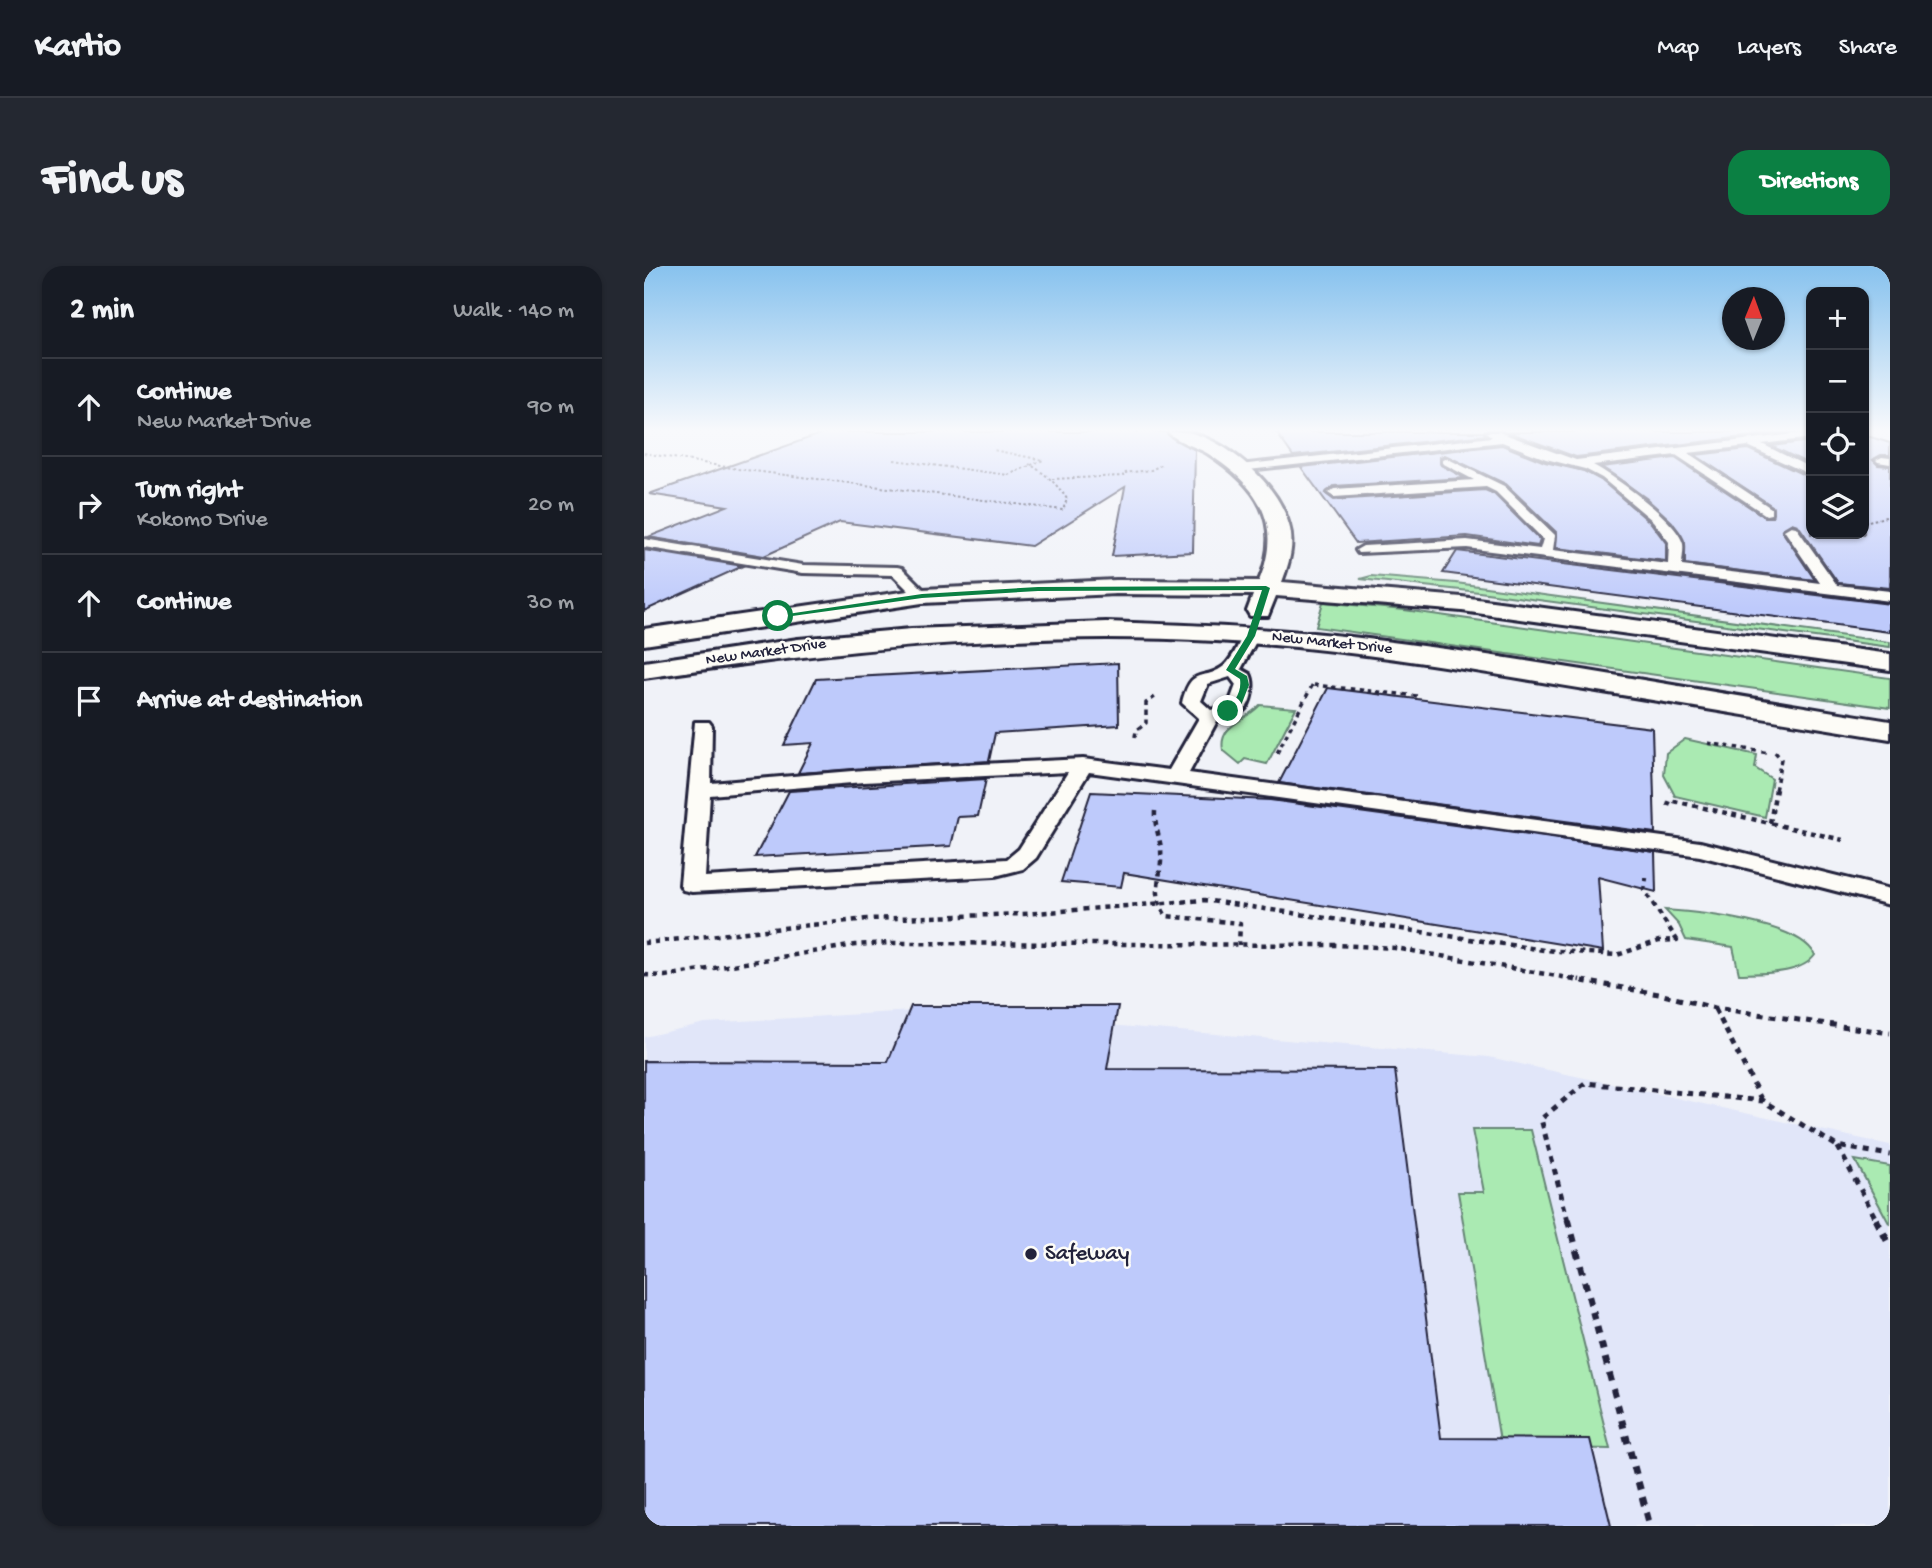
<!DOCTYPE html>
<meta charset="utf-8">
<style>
body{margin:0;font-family:"Gochi Hand",sans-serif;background:#242831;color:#f1f3f6}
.controls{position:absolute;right:21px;top:21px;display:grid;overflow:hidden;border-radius:14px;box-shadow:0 2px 5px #0004}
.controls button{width:63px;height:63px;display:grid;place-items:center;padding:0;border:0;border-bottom:2px solid #363941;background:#171b24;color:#f1f3f6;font:35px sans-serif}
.compass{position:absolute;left:1078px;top:21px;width:63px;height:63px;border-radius:50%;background:#171b24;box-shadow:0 2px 5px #0004;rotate:1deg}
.stop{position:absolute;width:21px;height:21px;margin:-16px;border:5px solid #0b8043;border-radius:50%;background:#fff}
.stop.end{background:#0b8043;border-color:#fff;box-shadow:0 2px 7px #0008}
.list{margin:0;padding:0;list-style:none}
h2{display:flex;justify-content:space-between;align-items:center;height:91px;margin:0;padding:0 28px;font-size:30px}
h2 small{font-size:23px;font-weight:400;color:#9ea1a6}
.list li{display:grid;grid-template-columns:46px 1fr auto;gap:21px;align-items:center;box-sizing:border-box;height:98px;padding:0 28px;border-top:2px solid #363941}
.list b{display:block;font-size:26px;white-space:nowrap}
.list p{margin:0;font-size:23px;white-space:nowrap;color:#9ea1a6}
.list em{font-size:23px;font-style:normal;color:#9ea1a6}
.icon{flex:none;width:38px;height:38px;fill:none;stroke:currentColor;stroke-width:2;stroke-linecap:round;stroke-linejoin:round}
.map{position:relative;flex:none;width:1246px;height:1260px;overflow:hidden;border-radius:21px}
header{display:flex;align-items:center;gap:42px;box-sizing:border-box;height:98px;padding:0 35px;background:#171b24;border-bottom:2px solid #363941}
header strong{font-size:33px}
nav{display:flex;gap:38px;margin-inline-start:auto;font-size:24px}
.intro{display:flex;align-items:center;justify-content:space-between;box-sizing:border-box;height:168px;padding:0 42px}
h1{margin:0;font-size:49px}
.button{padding:18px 32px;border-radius:21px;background:#0b8043;color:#fff;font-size:24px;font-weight:700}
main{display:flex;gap:42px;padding:0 42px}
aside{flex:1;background:#171b24;border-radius:21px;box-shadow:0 2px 5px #0004}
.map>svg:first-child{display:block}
.built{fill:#e1e6f9}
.green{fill:#aaeab2;stroke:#668676;stroke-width:2}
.building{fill:#becafb;stroke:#22223b;stroke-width:2}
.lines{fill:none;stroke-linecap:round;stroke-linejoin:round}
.service-casing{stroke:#22223b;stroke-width:6}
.tertiary-casing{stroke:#22223b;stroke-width:6}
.path-far4{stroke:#22223b;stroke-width:2;stroke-dasharray:2.5 2.5;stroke-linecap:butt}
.path-far3{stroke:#22223b;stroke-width:3.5;stroke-dasharray:4.5 4.5;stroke-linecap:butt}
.path-far2{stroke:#22223b;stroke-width:4.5;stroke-dasharray:5 5;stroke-linecap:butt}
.path-far1{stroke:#22223b;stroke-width:5;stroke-dasharray:6 6;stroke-linecap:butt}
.path{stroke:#22223b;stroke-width:7;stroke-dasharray:8 8;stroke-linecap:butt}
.service{fill:#fdfcf7;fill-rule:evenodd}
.tertiary{fill:#fdfcf7;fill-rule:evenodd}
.route{fill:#0b8043}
.poi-dot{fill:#22223b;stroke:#fdfcf7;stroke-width:2.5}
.labels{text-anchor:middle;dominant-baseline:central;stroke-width:5;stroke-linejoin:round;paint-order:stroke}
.far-street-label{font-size:16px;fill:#22223b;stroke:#fdfcf7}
.near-poi-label{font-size:23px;fill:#22223b;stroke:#fdfcf7;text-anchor:start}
</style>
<header>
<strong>Kartio</strong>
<nav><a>Map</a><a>Layers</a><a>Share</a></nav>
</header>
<div class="intro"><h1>Find us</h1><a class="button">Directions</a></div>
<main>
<aside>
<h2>2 min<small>Walk · 140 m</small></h2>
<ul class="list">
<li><svg class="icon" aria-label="ahead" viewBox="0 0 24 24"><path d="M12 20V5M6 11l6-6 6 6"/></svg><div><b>Continue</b><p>New Market Drive</p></div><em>90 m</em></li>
<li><svg class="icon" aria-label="right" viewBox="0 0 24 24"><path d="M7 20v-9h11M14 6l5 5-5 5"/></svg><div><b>Turn right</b><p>Kokomo Drive</p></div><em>20 m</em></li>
<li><svg class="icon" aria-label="ahead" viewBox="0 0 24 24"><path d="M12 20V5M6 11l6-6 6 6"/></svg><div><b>Continue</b></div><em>30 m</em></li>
<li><svg class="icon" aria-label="arrive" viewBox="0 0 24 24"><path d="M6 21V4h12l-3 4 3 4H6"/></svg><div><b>Arrive at destination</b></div></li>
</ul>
</aside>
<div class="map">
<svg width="1246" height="1260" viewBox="0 0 1246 1260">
<rect width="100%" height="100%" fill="#f0f2f8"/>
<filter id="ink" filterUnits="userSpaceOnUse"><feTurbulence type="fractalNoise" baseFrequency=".0143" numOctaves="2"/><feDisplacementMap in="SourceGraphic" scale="14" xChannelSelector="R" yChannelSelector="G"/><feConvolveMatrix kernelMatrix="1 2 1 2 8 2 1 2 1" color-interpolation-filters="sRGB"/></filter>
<g filter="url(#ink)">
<!-- built -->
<path class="built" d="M 286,744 L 845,791 L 1246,879 L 1246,1260 L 0,1260 L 0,771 L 61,757 Z"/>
<!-- green -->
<g class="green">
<path d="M 727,310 L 812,317 L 1246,376 L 1246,381 L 835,326 L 716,313 Z"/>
<path d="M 679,336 L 760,344 L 1246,412 L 1246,442 L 672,361 Z"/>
<path d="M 616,439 L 652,442 L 623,498 L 601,493 L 596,498 L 579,484 C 574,459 603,454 616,439 Z"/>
<path d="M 1041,473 L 1113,489 L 1111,502 L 1128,513 L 1121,551 L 1031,530 L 1020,509 L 1022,487 Z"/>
<path d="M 1021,644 C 1055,646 1157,657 1171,689 C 1157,709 1118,707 1095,708 L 1089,681 L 1042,674 L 1035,659 Z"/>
<path d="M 828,864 L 887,864 L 966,1183 L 857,1181 L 814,926 L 840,926 Z"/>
<path d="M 1211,894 L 1246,900 L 1246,959 Z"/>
</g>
<!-- building -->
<g class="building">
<path d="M 182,166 L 521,166 L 551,184 L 549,286 L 468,290 L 481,221 L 387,280 L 196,256 L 120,290 L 4,271 L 83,240 L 5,228 Z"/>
<path d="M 632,166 L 839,166 L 842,169 L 649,190 Z"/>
<path d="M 864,166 L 1141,166 L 932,191 Z"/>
<path d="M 1220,169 L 1246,177 L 1246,189 L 1237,189 L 1229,194 L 1234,199 L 1246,200 L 1246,322 L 1194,317 L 1154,259 L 1148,257 L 1138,265 L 1171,314 L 1041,298 L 1041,277 L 1028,256 L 1002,232 L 957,201 L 1031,192 L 1121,251 L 1128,251 L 1128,240 L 1051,189 L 1104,183 L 1167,212 L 1167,268 L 1220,268 Z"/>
<path d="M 1167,175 L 1167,199 L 1127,180 Z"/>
<path d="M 858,179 L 901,196 L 940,205 L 957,214 L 1007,257 L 1022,277 L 1022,295 L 912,282 L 913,267 L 862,218 L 801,189 L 796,191 L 797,199 L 821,212 L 690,220 L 682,228 L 690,234 L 841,224 L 850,228 L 896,274 L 894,280 L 823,270 L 712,277 L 657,201 Z"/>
<path d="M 0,284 L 99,300 L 0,345 Z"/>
<path d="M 813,285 L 1246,338 L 1246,366 L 799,307 Z"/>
<path d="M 474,397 L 475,459 L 351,467 L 345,495 L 154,507 L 169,477 L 140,479 L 172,413 Z"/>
<path d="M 684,422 L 1008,462 L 1011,567 L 635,517 Z"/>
<path d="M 342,513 L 334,550 L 314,551 L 307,580 L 111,591 L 145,525 Z"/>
<path d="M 447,526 L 626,534 L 1011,586 L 1012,626 L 954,611 L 959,685 L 480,607 L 477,621 L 417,616 Z"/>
<path d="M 267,740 L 474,740 L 463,803 L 751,804 L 797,1172 L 946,1173 L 967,1260 L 0,1260 L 0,795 L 244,796 Z"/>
</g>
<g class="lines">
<defs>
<g id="service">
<path d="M 842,166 L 855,166 L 932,194 L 1167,166 L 1167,172 L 1118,178 L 1167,202 L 1167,209 L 1104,180 L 1044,187 L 1127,242 L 1127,248 L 1122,249 L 1032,189 L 949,199 C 970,210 1034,255 1039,278 C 1040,284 1038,293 1038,300 L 1176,317 L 1140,264 L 1147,260 L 1152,261 L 1193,319 L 1246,325 L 1246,335 L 823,282 L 714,287 L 712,284 L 719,280 L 823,274 L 896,283 L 899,273 L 852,226 L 842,221 L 690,231 L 684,227 L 690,223 L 830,214 L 798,197 L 798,193 L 802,192 L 860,220 L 911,269 L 909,284 L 1024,298 L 1025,276 L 1009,255 L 958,212 L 941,203 L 902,193 L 858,176 L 595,205 L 589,202 L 595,199 L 848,171 Z"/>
<path d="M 1238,191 L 1246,192 L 1246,198 L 1234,196 L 1232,194 Z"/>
<path d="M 0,273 L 159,299 L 253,301 L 258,302 L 286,330 L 283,333 L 273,333 L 249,309 L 159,307 L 0,281 Z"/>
<path d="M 607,365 L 615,370 L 597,403 L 606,408 C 611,417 608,438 599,445 C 593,450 580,452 573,455 L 545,507 L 1056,576 L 1246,623 L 1246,639 L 1056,590 L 445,506 L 392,592 L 379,603 L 351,610 L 48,626 L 39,624 L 36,619 L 51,456 L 65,456 L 68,460 L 67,517 L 220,504 L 439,493 L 525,504 L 555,452 L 538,437 C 548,398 558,417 580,400 C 590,392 594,377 601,366 ZM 586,411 L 592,419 L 585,438 L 567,444 L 557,435 L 564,418 ZM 424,506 L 375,583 L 363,593 L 61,611 L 66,529 L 220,516 Z"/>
</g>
<g id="tertiary">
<path d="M 524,166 C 533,166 543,165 551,168 C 589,180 634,219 645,259 C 651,278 645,298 638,316 L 818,331 L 1246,388 L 1246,404 L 818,345 L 632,330 L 624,350 L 606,350 L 603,345 L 609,329 L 472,328 L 278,337 L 0,379 L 0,363 L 278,323 L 472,314 L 615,315 C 640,256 613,219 563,187 C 551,180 533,176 524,166 Z"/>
<path d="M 462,356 C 547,359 632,362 716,372 C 893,393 1070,427 1246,455 L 1246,473 C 1134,455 1022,436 910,418 C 798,399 685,381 572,375 C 380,364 190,384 0,412 L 0,396 L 154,373 L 267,363 Z"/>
</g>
</defs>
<!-- service casing -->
<use href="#service" class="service-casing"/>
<!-- tertiary casing -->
<use href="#tertiary" class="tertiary-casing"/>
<!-- path-far4 -->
<g class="path-far4">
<path d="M 0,187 L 94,203 L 419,244 L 423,233 C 413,218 401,207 385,198"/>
<path d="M 250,194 L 364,209 L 399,194 L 349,184"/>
<path d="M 408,213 L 479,210 L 480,207 L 507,204 L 517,199"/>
<path d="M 1220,256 L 1246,250"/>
</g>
<!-- path-far3 -->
<g class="path-far3">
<path d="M 670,419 L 773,430"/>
<path d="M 491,471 L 492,465 L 502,457 L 502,437 L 511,431"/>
<path d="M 1064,477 L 1125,487"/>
<path d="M 1131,486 L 1137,493 L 1131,525"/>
<path d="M 633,487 L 669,418"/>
</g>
<!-- path-far2 -->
<g class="path-far2">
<path d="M 1024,540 L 1026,534 L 1199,574"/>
<path d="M 511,545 C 510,559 516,571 517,584 C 519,610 506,626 522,650 L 596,657 L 595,679"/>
<path d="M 1126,557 L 1132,523"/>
<path d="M 0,677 L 223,653 L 379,648 L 560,634 L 900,684 L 973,689 L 1015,675 L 1033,674 L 1000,624 L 1002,612"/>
<path d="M 0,709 L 21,710 L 211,679 L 245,677 L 691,679 L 751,682 L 936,714"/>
</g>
<!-- path-far1 -->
<g class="path-far1">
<path d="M 926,713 L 1015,728 L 1071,742 L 1246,767"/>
<path d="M 1071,743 L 1118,835"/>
<path d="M 1194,881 L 1233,955"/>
<path d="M 924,955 L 897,853 L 941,817 L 1119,835 L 1193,880 L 1246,889"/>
</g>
<!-- path -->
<g class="path">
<path d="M 924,953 L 1006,1260"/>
<path d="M 1232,953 L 1246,980"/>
</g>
<!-- service -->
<use href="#service" class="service"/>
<!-- tertiary -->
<use href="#tertiary" class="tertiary"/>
</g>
</g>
<!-- sky -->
<linearGradient id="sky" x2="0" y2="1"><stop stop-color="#87c2ee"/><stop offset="0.48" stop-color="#f8f9fc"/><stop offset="1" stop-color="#f8f9fc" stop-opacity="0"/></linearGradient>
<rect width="1246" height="343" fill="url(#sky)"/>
<!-- route -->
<path class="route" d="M 622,320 L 626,322 L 611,370 L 591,403 L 603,410 L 605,419 L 596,442 L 584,448 L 580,445 C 590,437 598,427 596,413 L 582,404 L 603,370 L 618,324 L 394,325 L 278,332 L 134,352 L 130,350 L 278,328 L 394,321 Z"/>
<!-- markers -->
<circle class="poi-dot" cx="387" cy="988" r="7"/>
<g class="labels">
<!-- far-street labels -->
<g class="far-street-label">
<text transform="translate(688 378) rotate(6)">New Market Drive</text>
<text transform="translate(122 387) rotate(-8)">New Market Drive</text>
</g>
<!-- near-poi labels -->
<g class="near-poi-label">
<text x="401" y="988">Safeway</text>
</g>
</g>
</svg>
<div class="controls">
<button>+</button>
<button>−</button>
<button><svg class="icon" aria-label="locate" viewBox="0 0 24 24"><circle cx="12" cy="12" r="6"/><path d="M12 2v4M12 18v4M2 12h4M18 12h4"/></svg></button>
<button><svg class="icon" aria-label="layers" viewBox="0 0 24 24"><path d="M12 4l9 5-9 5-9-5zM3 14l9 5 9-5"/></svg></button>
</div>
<svg class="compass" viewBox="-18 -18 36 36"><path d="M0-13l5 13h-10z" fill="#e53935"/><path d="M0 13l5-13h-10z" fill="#9ea1a6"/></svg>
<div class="stop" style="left:134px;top:350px"></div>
<div class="stop end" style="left:584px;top:445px"></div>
</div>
</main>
